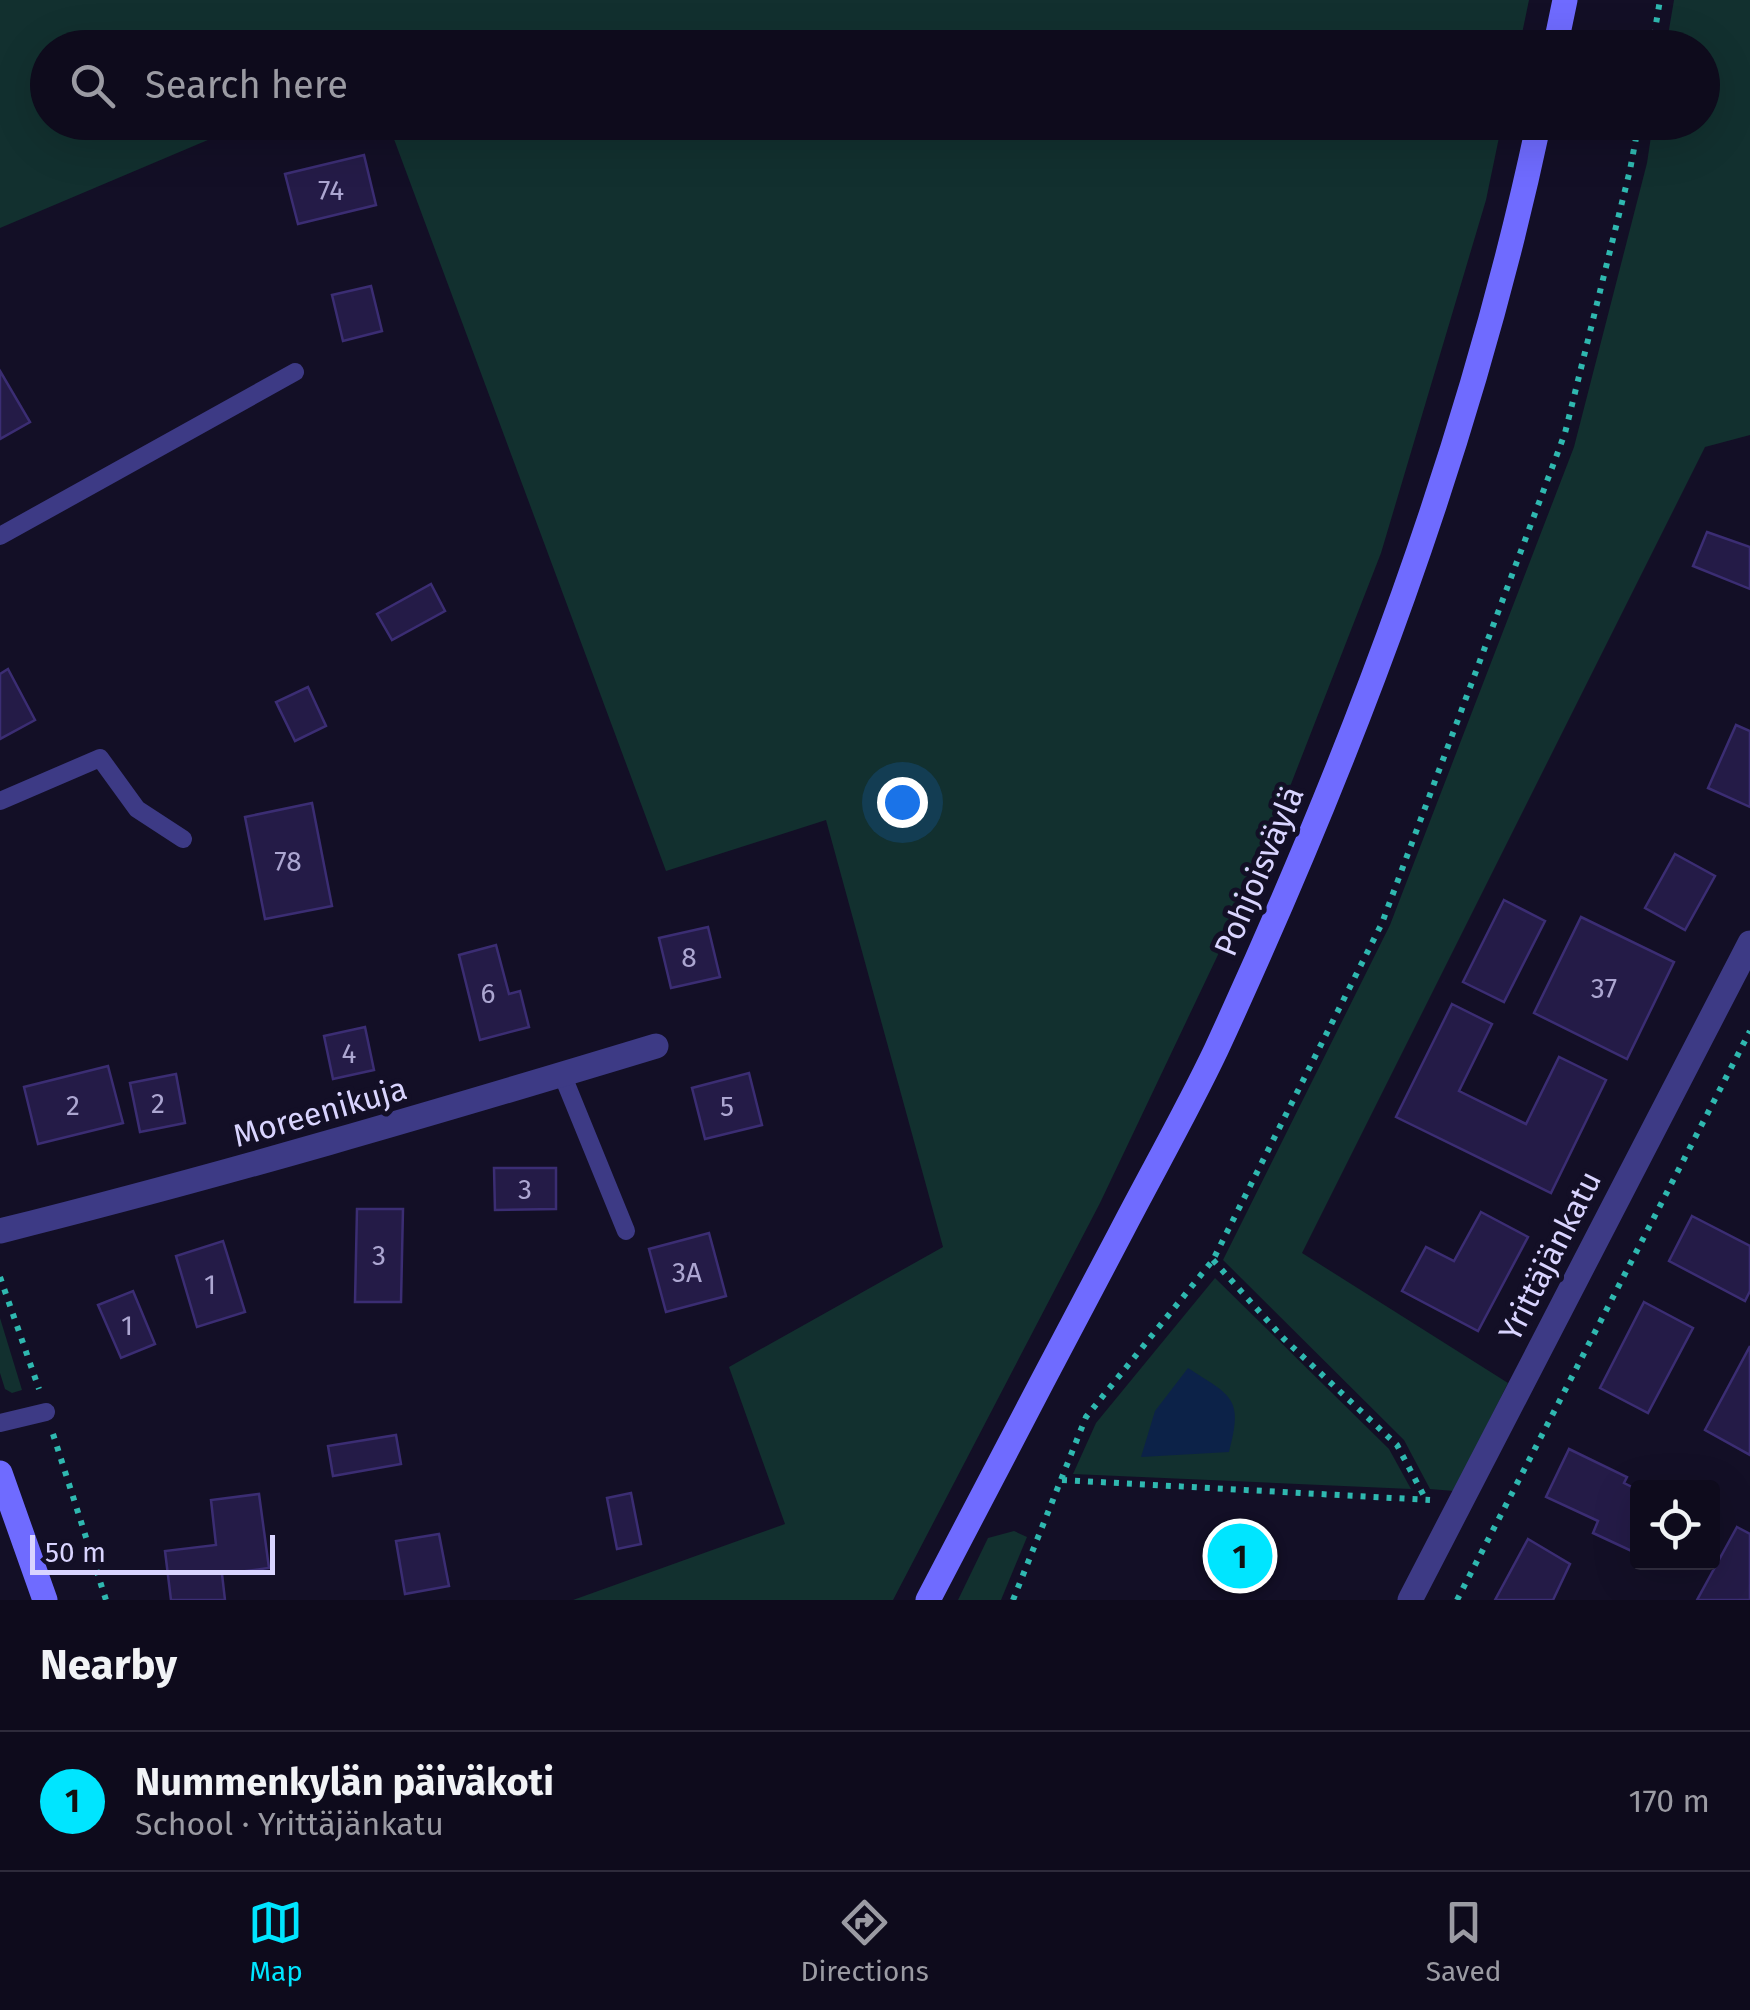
<!DOCTYPE html>
<meta charset="utf-8">
<style>
body{margin:0;font-family:"Fira Sans",sans-serif;background:#171425;color:#f1f3f6}
.controls{position:absolute;right:30px;bottom:30px;display:grid;overflow:hidden;border-radius:10px;box-shadow:0 10px 40px #0002}
.controls button{width:90px;height:90px;display:grid;place-items:center;padding:0;border:0;border-bottom:2px solid #2e2b3b;background:#0e0b1c;color:#f1f3f6;font:50px sans-serif}
.scale{position:absolute;left:30px;bottom:25px;width:245px;box-sizing:border-box;padding-left:10px;border:5px solid #d9d4ff;border-top:0;font-size:28px;line-height:35px;white-space:nowrap;color:#d9d4ff;-webkit-text-stroke:8px #130f26;paint-order:stroke}
.you{position:absolute;left:902px;top:802px;width:35px;height:35px;margin:-25px;border:8px solid #fff;border-radius:50%;background:#1a73e8;box-shadow:0 0 0 15px #1a73e833}
.badge{display:grid;place-items:center;width:65px;height:65px;border-radius:50%;background:#00e5ff;color:#111;font-size:32px;font-weight:700}
.pin{position:absolute;translate:-50% -50%;border:5px solid #fff;box-shadow:0 2px 10px #0006}
.list{margin:0;padding:0;list-style:none}
h2{display:flex;justify-content:space-between;align-items:center;height:130px;margin:0;padding:0 40px;font-size:42px}
h2 small{font-size:32px;font-weight:400;color:#9b9ba3}
.list li{display:grid;grid-template-columns:65px 1fr auto;gap:30px;align-items:center;box-sizing:border-box;height:140px;padding:0 40px;border-top:2px solid #2e2b3b}
.list b{display:block;font-size:38px;white-space:nowrap}
.list p{margin:0;font-size:32px;white-space:nowrap;color:#9b9ba3}
.list em{font-size:32px;font-style:normal;color:#9b9ba3}
.icon{flex:none;width:55px;height:55px;fill:none;stroke:currentColor;stroke-width:2;stroke-linecap:round;stroke-linejoin:round}
.map{position:relative;flex:none;width:1750px;height:1600px;overflow:hidden}
.search{position:absolute;background:#0e0b1c;box-shadow:0 10px 40px #0002;left:30px;right:30px;top:30px;height:110px;display:flex;align-items:center;gap:25px;box-sizing:border-box;padding:0 35px;border-radius:55px;color:#9b9ba3;font-size:38px}
.sheet{height:270px;background:#0e0b1c}
nav{display:flex;justify-content:space-around;align-items:center;box-sizing:border-box;height:140px;border-top:2px solid #2e2b3b;background:#0e0b1c;font-size:28px;color:#9b9ba3}
nav a{display:grid;justify-items:center;gap:5px}
nav .on{color:#00e5ff}
.map>svg:first-child{display:block}
.green{fill:#12302f}
.water{fill:#0c2248}
.building{fill:#241b47;stroke:#3b2d73;stroke-width:2.5}
.lines{fill:none;stroke-linecap:round;stroke-linejoin:round}
.path{stroke:#2fb8b0;stroke-width:6;stroke-dasharray:5 8;stroke-linecap:butt}
.lane{stroke:#3d3a85;stroke-width:18}
.street{stroke:#3d3a85;stroke-width:25}
.secondary{stroke:#6f6bff;stroke-width:25}
.labels{text-anchor:middle;dominant-baseline:central;stroke-width:10;stroke-linejoin:round;paint-order:stroke}
.number-label{font-size:28px;fill:#aca6d1}
.street-label{font-size:32px;fill:#d9d4ff;stroke:#130f26}
</style>
<div class="map">
<svg width="1750" height="1600" viewBox="0 0 1750 1600">
<rect width="100%" height="100%" fill="#130f26"/>
<!-- green -->
<g class="green">
<path d="M 0,0 L 1529,0 L 1519,48 L 48,48 L 48,122 L 248,123 L 0,228 Z"/>
<path d="M 1674,0 L 1750,0 L 1750,435 L 1705,447 L 1302,1253 L 1508,1383 L 1454,1491 L 1430,1489 L 1404,1440 L 1223,1260 L 1390,925 L 1574,447 L 1647,163 L 1653,123 L 1702,122 L 1702,48 L 1666,47 Z"/>
<path d="M 388,123 L 1502,123 L 1486,200 L 1381,553 L 1254,879 L 1100,1203 L 893,1600 L 573,1600 L 785,1524 L 729,1367 L 943,1247 L 826,820 L 666,871 Z"/>
<path d="M 1215,1278 L 1389,1449 L 1411,1489 L 1073,1474 L 1096,1423 Z"/>
<path d="M 0,1318 L 22,1390 L 12,1393 L 5,1389 L 0,1373 Z"/>
<path d="M 1014,1531 L 1027,1537 L 1001,1600 L 958,1600 L 988,1538 Z"/>
</g>
<!-- water -->
<path class="water" d="M 1188,1368 C 1231,1396 1244,1397 1229,1452 L 1141,1457 L 1155,1411 Z"/>
<!-- building -->
<g class="building">
<path d="M 364,155 L 376,205 L 298,224 L 285,174 Z"/>
<path d="M 371,286 L 382,331 L 343,341 L 332,295 Z"/>
<path d="M 0,371 L 30,422 L 0,439 Z"/>
<path d="M 1707,532 L 1750,547 L 1750,589 L 1693,566 Z"/>
<path d="M 431,584 L 445,611 L 392,640 L 377,614 Z"/>
<path d="M 8,669 L 35,720 L 0,739 L 0,674 Z"/>
<path d="M 308,687 L 326,726 L 295,741 L 276,702 Z"/>
<path d="M 1736,725 L 1750,731 L 1750,807 L 1708,788 Z"/>
<path d="M 312,803 L 332,906 L 265,919 L 245,817 Z"/>
<path d="M 1675,854 L 1715,876 L 1685,930 L 1645,908 Z"/>
<path d="M 1504,900 L 1545,921 L 1504,1002 L 1463,982 Z"/>
<path d="M 1581,917 L 1674,962 L 1627,1059 L 1534,1013 Z"/>
<path d="M 708,927 L 720,977 L 671,988 L 659,938 Z"/>
<path d="M 496,945 L 509,994 L 520,991 L 529,1027 L 480,1040 L 459,955 Z"/>
<path d="M 1452,1004 L 1492,1024 L 1459,1091 L 1526,1124 L 1559,1057 L 1606,1080 L 1551,1193 L 1396,1117 Z"/>
<path d="M 365,1027 L 374,1070 L 333,1079 L 324,1036 Z"/>
<path d="M 108,1066 L 123,1123 L 38,1144 L 24,1087 Z"/>
<path d="M 749,1073 L 762,1125 L 705,1139 L 692,1088 Z"/>
<path d="M 176,1074 L 185,1123 L 140,1132 L 130,1083 Z"/>
<path d="M 494,1168 L 556,1168 L 556,1209 L 495,1210 Z"/>
<path d="M 357,1209 L 403,1209 L 401,1302 L 355,1302 Z"/>
<path d="M 1481,1212 L 1528,1237 L 1478,1331 L 1402,1291 L 1426,1247 L 1454,1261 Z"/>
<path d="M 1692,1216 L 1750,1246 L 1750,1291 L 1745,1301 L 1669,1261 Z"/>
<path d="M 709,1233 L 726,1296 L 666,1312 L 649,1249 Z"/>
<path d="M 223,1241 L 245,1312 L 197,1327 L 176,1256 Z"/>
<path d="M 133,1291 L 155,1344 L 121,1358 L 98,1305 Z"/>
<path d="M 1644,1302 L 1693,1328 L 1648,1413 L 1600,1388 Z"/>
<path d="M 1750,1346 L 1750,1455 L 1705,1430 Z"/>
<path d="M 396,1435 L 401,1464 L 333,1476 L 328,1446 Z"/>
<path d="M 1569,1449 L 1627,1477 L 1624,1483 L 1638,1490 L 1638,1554 L 1593,1533 L 1598,1521 L 1546,1497 Z"/>
<path d="M 631,1493 L 641,1544 L 617,1549 L 607,1498 Z"/>
<path d="M 259,1494 L 269,1568 L 222,1574 L 225,1600 L 171,1600 L 165,1551 L 216,1545 L 211,1500 Z"/>
<path d="M 1737,1527 L 1750,1534 L 1750,1600 L 1697,1600 Z"/>
<path d="M 439,1534 L 449,1586 L 405,1594 L 396,1541 Z"/>
<path d="M 1528,1539 L 1570,1564 L 1553,1600 L 1495,1600 Z"/>
</g>
<g class="lines">
<!-- path -->
<g class="path">
<path d="M 1652,48 L 1660,0"/>
<path d="M 1213,1260 L 1284,1339 L 1397,1445 L 1425,1498"/>
<path d="M 0,1277 L 39,1389"/>
<path d="M 53,1434 L 106,1600"/>
<path d="M 1062,1480 L 1430,1500"/>
<path d="M 1013,1600 L 1086,1417 L 1213,1260 L 1382,923 L 1565,433 L 1630,170 L 1639,122"/>
<path d="M 1457,1600 L 1750,1031"/>
</g>
<!-- lane -->
<g class="lane">
<path d="M 0,536 L 295,372"/>
<path d="M 0,801 L 100,758 L 137,809 L 183,839"/>
<path d="M 562,1074 L 626,1231"/>
<path d="M 0,1423 L 46,1412"/>
</g>
<!-- street -->
<g class="street">
<path d="M 0,1231 C 220,1176 438,1112 656,1046"/>
<path d="M 1410,1600 L 1750,943"/>
</g>
<!-- secondary -->
<g class="secondary">
<path d="M 1555,48 L 1565,0"/>
<path d="M 0,1473 L 45,1600"/>
<path d="M 928,1600 C 991,1479 1055,1357 1119,1236 C 1151,1174 1186,1113 1216,1050 C 1353,753 1471,443 1539,122"/>
</g>
</g>
<g class="labels">
<!-- number labels -->
<g class="number-label">
<text x="331" y="190">74</text>
<text x="288" y="861">78</text>
<text x="689" y="957">8</text>
<text x="1604" y="988">37</text>
<text x="488" y="993">6</text>
<text x="349" y="1053">4</text>
<text x="158" y="1103">2</text>
<text x="73" y="1105">2</text>
<text x="727" y="1106">5</text>
<text x="525" y="1189">3</text>
<text x="379" y="1255">3</text>
<text x="687" y="1272">3A</text>
<text x="210" y="1284">1</text>
<text x="127" y="1325">1</text>
</g>
<!-- street labels -->
<g class="street-label">
<text transform="translate(1259 871) rotate(-67)">Pohjoisväylä</text>
<text transform="translate(320 1112) rotate(-16)">Moreenikuja</text>
<text transform="translate(1550 1256) rotate(-63)">Yrittäjänkatu</text>
</g>
</g>
</svg>
<div class="controls">
<button><svg class="icon" aria-label="locate" viewBox="0 0 24 24"><circle cx="12" cy="12" r="6"/><path d="M12 2v4M12 18v4M2 12h4M18 12h4"/></svg></button>
</div>
<div class="scale">50 m</div>
<div class="you"></div>
<div class="pin badge" style="left:1240px;top:1556px">1</div>
<div class="search"><svg class="icon" aria-label="search" viewBox="0 0 24 24"><circle cx="10" cy="10" r="6"/><path d="M15 15l6 6"/></svg>Search here</div>
</div>
<section class="sheet">
<h2>Nearby<small></small></h2>
<ul class="list">
<li><span class="badge">1</span><div><b>Nummenkylän päiväkoti</b><p>School · Yrittäjänkatu</p></div><em>170 m</em></li>
</ul>
</section>
<nav>
<a class="on"><svg class="icon" aria-label="map" viewBox="0 0 24 24"><path d="M3 6l6-2 6 2 6-2v14l-6 2-6-2-6 2zM9 4v14M15 6v14"/></svg>Map</a>
<a><svg class="icon" aria-label="directions" viewBox="0 0 24 24"><path d="M12 3l9 9-9 9-9-9zM9 14v-3h6M13 9l2 2-2 2"/></svg>Directions</a>
<a><svg class="icon" aria-label="saved" viewBox="0 0 24 24"><path d="M7 4h10v16l-5-4-5 4z"/></svg>Saved</a>
</nav>
